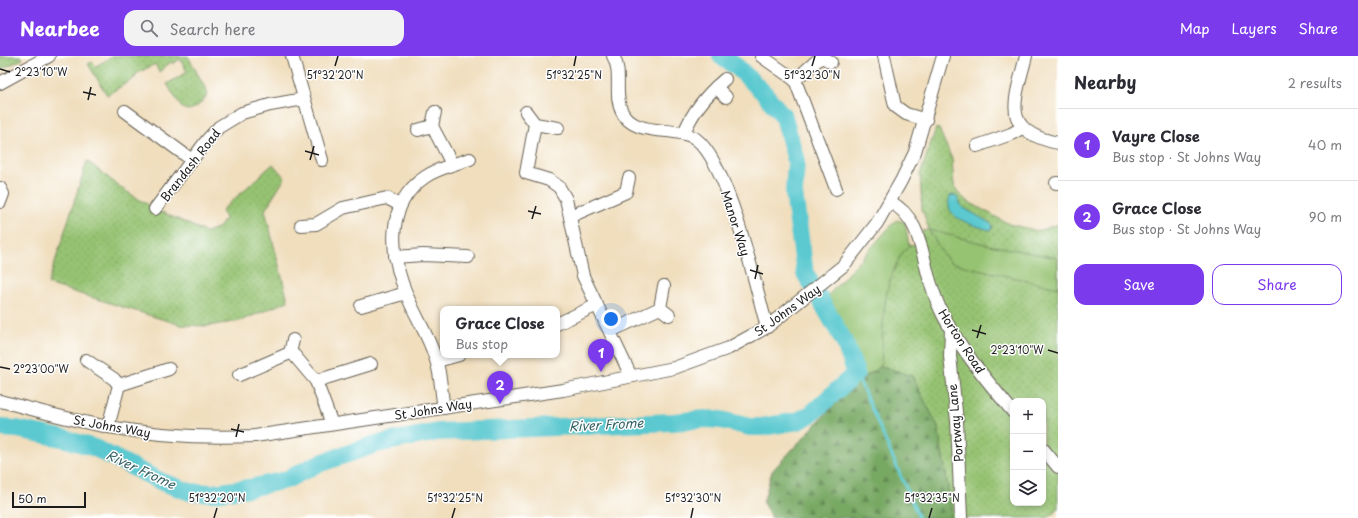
<!DOCTYPE html>
<meta charset="utf-8">
<style>
body{margin:0;font-family:"Playpen Sans",sans-serif;background:#f2f2f3;color:#2b2b33}
.controls{position:absolute;right:12px;bottom:12px;display:grid;overflow:hidden;border-radius:8px;box-shadow:0 2px 6px #0003}
.controls button{width:36px;height:36px;display:grid;place-items:center;padding:0;border:0;border-bottom:1px solid #e1e1e2;background:#fff;color:#2b2b33;font:20px sans-serif}
.scale{position:absolute;left:12px;bottom:10px;width:74px;box-sizing:border-box;padding-left:4px;border:2px solid #1c1c1c;border-top:0;font-size:11px;line-height:14px;white-space:nowrap;color:#1c1c1c;-webkit-text-stroke:3px #fff;paint-order:stroke}
.you{position:absolute;left:611px;top:263px;width:14px;height:14px;margin:-10px;border:3px solid #fff;border-radius:50%;background:#1a73e8;box-shadow:0 0 0 6px #1a73e833}
.badge{display:grid;place-items:center;width:26px;height:26px;border-radius:50%;background:#7c3aed;color:#fff;font-size:13px;font-weight:700}
.pin{position:absolute;translate:-50% -33px;filter:drop-shadow(0 1px 2px #0008)}
.pin::after{content:'';position:absolute;top:21px;width:14px;height:12px;background:inherit;clip-path:polygon(0 0,100% 0,50% 100%)}
.popup{position:absolute;left:440px;top:250px;width:120px;height:52px;box-sizing:border-box;display:grid;place-content:center;border-radius:8px;background:#fff;filter:drop-shadow(0 1px 3px #0005);font-size:13px;white-space:nowrap;color:#7c7c81}
.popup b{font-size:15px;color:#2b2b33}
.popup::after{content:'';position:absolute;left:50%;top:100%;margin-left:-8px;border:8px solid transparent;border-top-color:#fff}
.list{margin:0;padding:0;list-style:none}
h2{display:flex;justify-content:space-between;align-items:center;height:52px;margin:0;padding:0 16px;font-size:17px}
h2 small{font-size:13px;font-weight:400;color:#7c7c81}
.list li{display:grid;grid-template-columns:26px 1fr auto;gap:12px;align-items:center;box-sizing:border-box;height:72px;padding:0 16px;border-top:1px solid #e1e1e2}
.list b{display:block;font-size:15px;white-space:nowrap}
.list p{margin:0;font-size:13px;white-space:nowrap;color:#7c7c81}
.list em{font-size:13px;font-style:normal;color:#7c7c81}
.actions{display:flex;gap:8px;padding:12px 16px}
.actions a{flex:1;padding:9px 0;border:1px solid #7c3aed;border-radius:12px;text-align:center;font-size:14px;color:#7c3aed}
.actions .main{background:#7c3aed;color:#fff}
.icon{flex:none;width:22px;height:22px;fill:none;stroke:currentColor;stroke-width:2;stroke-linecap:round;stroke-linejoin:round}
.map{position:relative;flex:none;width:1058px;height:462px;overflow:hidden}
header{display:flex;align-items:center;gap:24px;box-sizing:border-box;height:56px;padding:0 20px;background:#7c3aed;color:#fff}
header strong{font-size:19px}
nav{display:flex;gap:22px;margin-inline-start:auto;font-size:14px}
.search{width:280px;height:36px;background:#f2f2f3;display:flex;align-items:center;gap:10px;box-sizing:border-box;padding:0 14px;border-radius:12px;color:#7c7c81;font-size:15px}
main{display:flex}
aside{flex:1;background:#fff}
.map>svg:first-child{display:block}
.grass{fill:url(#grass-dots);stroke:#597047;fill-rule:evenodd}
.forest{fill:url(#forest-firs);stroke:#4a6240}
.garden{fill:#96c372;stroke:#597047}
.water{fill:#5cc9d0;stroke:#3c7276}
.lines{fill:none;stroke-linecap:round;stroke-linejoin:round}
.stream{stroke:#5cc9d0;stroke-width:3}
.river{stroke:#5cc9d0;stroke-width:18}
.minor-casing{stroke:#666054;stroke-width:14}
.minor{stroke:#fff;stroke-width:12}
.ticks{fill:none;stroke:#1c1c1c;stroke-width:1.5}
.labels{text-anchor:middle;dominant-baseline:central;stroke-width:3;stroke-linejoin:round;paint-order:stroke}
.street-label{font-size:12px;fill:#1c1c1c;stroke:#fff}
.water-label{font-size:13px;font-style:italic;fill:#366164;stroke:#fff}
.ticks-label{font-size:10px;text-anchor:middle;fill:#1c1c1c;stroke:#fff;stroke-width:3;stroke-linejoin:round;paint-order:stroke}
</style>
<header>
<strong>Nearbee</strong>
<div class="search"><svg class="icon" aria-label="search" viewBox="0 0 24 24"><circle cx="10" cy="10" r="6"/><path d="M15 15l6 6"/></svg>Search here</div>
<nav><a>Map</a><a>Layers</a><a>Share</a></nav>
</header>
<main>
<div class="map">
<svg width="1058" height="462" viewBox="0 0 1058 462">
<defs>
<pattern id="grass-dots" width="8" height="8" patternUnits="userSpaceOnUse"><rect width="8" height="8" fill="#96c372"/><path d="M2 2h.1M6 6h.1" fill="none" stroke="#81a762" stroke-width="1.8" stroke-linecap="round"/></pattern>
<pattern id="forest-firs" width="22" height="20" patternUnits="userSpaceOnUse"><rect width="22" height="20" fill="#78a964"/><path d="M5 1l3.5 6h-7zM16 11l3.5 6h-7z" fill="#628952"/></pattern>
</defs>
<rect width="100%" height="100%" fill="#fff"/>
<filter id="ink" filterUnits="userSpaceOnUse"><feTurbulence type="fractalNoise" baseFrequency=".025" numOctaves="2"/><feDisplacementMap in="SourceGraphic" scale="8" xChannelSelector="R" yChannelSelector="G"/><feConvolveMatrix kernelMatrix="1 2 1 2 8 2 1 2 1" color-interpolation-filters="sRGB"/></filter>
<filter id="wash" filterUnits="userSpaceOnUse"><feTurbulence type="fractalNoise" baseFrequency=".012" numOctaves="4" result="noise"/><feDisplacementMap in="SourceGraphic" scale="16" xChannelSelector="R" yChannelSelector="G"/><feGaussianBlur stdDeviation="0.9" result="paint"/><feColorMatrix in="noise" values="0 0 0 0 0 0 0 0 0 0 0 0 0 0 0 0 0 1.4 0 .05"/><feComposite in="paint" operator="in"/></filter>
<g filter="url(#wash)">
<rect width="100%" height="100%" fill="#f0debd"/>
<!-- grass -->
<g class="grass">
<path d="M 0,0 L 21,0 L 23,3 L 0,14 Z"/>
<path d="M 113,0 L 188,0 L 208,37 C 203,46 191,60 181,51 L 167,28 L 187,16 L 180,3 L 173,8 L 171,6 L 159,16 L 155,8 L 136,18 L 135,22 L 107,39 L 88,8 L 92,6 L 96,10 Z"/>
<path d="M 936,72 L 939,73 L 952,103 L 954,129 L 959,138 L 967,145 L 1009,168 L 1038,175 L 1058,168 L 1058,453 L 1048,462 L 951,462 L 951,450 L 938,371 L 881,310 L 883,251 L 889,225 L 903,194 L 909,190 L 923,186 L 922,175 L 929,174 L 922,153 L 920,118 ZM 953,139 C 958,142 957,147 962,151 C 971,160 988,162 992,173 L 989,174 L 965,165 ZM 1013,345 L 1043,345 L 1043,447 L 1013,447 Z"/>
<path d="M 87,105 L 124,134 L 155,153 L 206,176 L 220,171 L 225,163 L 222,154 L 273,108 L 285,122 L 265,154 L 288,245 L 240,265 L 208,270 L 181,269 L 48,228 Z"/>
</g>
<!-- forest -->
<path class="forest" d="M 881,310 L 912,320 L 938,371 L 951,450 L 951,462 L 772,462 L 763,447 L 772,415 L 851,331 Z"/>
<!-- garden -->
<g class="garden">
<path d="M 896,164 L 905,166 L 909,190 C 903,195 900,200 897,207 C 880,242 884,273 881,310 L 862,323 L 850,289 L 825,243 Z"/>
<path d="M 929,174 L 989,189 L 1058,202 L 1058,232 L 952,207 L 943,198 Z"/>
</g>
<!-- water -->
<path class="water" d="M 953,139 L 957,141 L 962,151 L 990,167 L 993,170 L 992,173 L 989,174 C 972,168 942,163 950,140 Z"/>
<g class="lines">
<!-- stream -->
<path class="stream" d="M 856,317 L 919,462"/>
<!-- river -->
<path class="river" d="M 0,372 L 17,373 L 66,383 L 95,392 L 162,426 L 190,436 L 213,437 L 249,432 L 286,424 L 315,409 L 376,388 L 438,376 L 673,366 L 705,363 L 721,364 L 750,371 L 762,371 L 798,365 L 811,358 L 856,317 L 844,285 L 805,217 L 794,137 L 796,105 L 784,61 L 764,37 L 737,11 L 721,0"/>
</g>
</g>
<g filter="url(#ink)">
<g class="lines">
<defs>
<g id="minor">
<path d="M 292,0 L 322,104"/>
<path d="M 613,0 C 623,16 613,39 622,56 C 635,82 676,69 696,83 C 729,108 755,229 767,271"/>
<path d="M 761,0 L 795,24 L 836,133"/>
<path d="M 821,0 L 831,6"/>
<path d="M 884,0 L 895,50 L 906,58 L 926,64"/>
<path d="M 1026,0 C 1015,45 999,75 1058,87"/>
<path d="M 795,24 L 821,1"/>
<path d="M 0,27 L 49,0"/>
<path d="M 716,31 L 726,41"/>
<path d="M 125,55 L 192,104"/>
<path d="M 526,56 L 535,68 L 558,72"/>
<path d="M 535,68 L 526,117 L 549,124 L 559,131 L 566,143 L 583,220 L 631,320"/>
<path d="M 432,70 L 452,108"/>
<path d="M 418,74 L 432,70 L 435,56"/>
<path d="M 684,77 C 693,54 707,38 725,23"/>
<path d="M 977,90 L 1011,78 L 1022,72"/>
<path d="M 1056,127 L 1058,127"/>
<path d="M 0,132 L 3,138 L 0,146"/>
<path d="M 890,146 C 919,160 921,194 929,222 C 933,234 937,248 943,259 C 961,294 988,326 1013,356"/>
<path d="M 155,153 L 207,84 L 219,71 L 242,57 L 270,49 L 304,43"/>
<path d="M 571,160 L 626,136 L 629,122"/>
<path d="M 301,169 L 316,168 L 343,152 L 387,142 L 400,149"/>
<path d="M 395,201 L 423,199 L 468,201"/>
<path d="M 664,230 L 660,252 L 669,259"/>
<path d="M 361,250 L 406,237"/>
<path d="M 557,268 L 597,249"/>
<path d="M 951,273 L 950,300 L 957,365 L 961,462"/>
<path d="M 611,275 L 660,252"/>
<path d="M 290,297 L 293,284"/>
<path d="M 86,304 L 114,323 L 119,329 L 108,371"/>
<path d="M 437,305 L 459,299"/>
<path d="M 239,319 L 290,297 L 294,299 L 316,325 L 332,368"/>
<path d="M 316,325 L 371,308"/>
<path d="M 119,329 L 169,313"/>
<path d="M 0,345 C 36,354 73,365 109,371 C 158,380 206,382 255,380 L 563,334 L 674,312 L 729,292 L 767,271 L 844,209 L 877,167 L 901,125 L 915,96 L 943,0"/>
<path d="M 444,352 C 441,336 441,319 436,304 C 429,280 415,260 406,237 C 390,198 385,148 425,121 C 438,112 455,108 470,103"/>
<path d="M 1043,393 L 1058,411"/>
</g>
</defs>
<!-- minor casing -->
<use href="#minor" class="minor-casing"/>
<!-- minor -->
<use href="#minor" class="minor"/>
</g>
</g>
<!-- ticks -->
<path class="ticks" d="M 335,10 L 338,0M 574,10 L 576,0M 812,10 L 815,0M 0,13 L 10,16M 83,36 L 96,39M 88,44 L 91,31M 305,95 L 319,99M 310,104 L 314,90M 528,155 L 541,158M 532,163 L 536,150M 750,214 L 763,218M 755,223 L 758,209M 972,274 L 986,278M 977,282 L 981,269M 1048,294 L 1058,297M 0,311 L 10,313M 231,373 L 244,376M 236,381 L 239,368M 214,462 L 217,452M 452,462 L 455,452M 691,462 L 693,452M 929,462 L 932,452"/>
<g class="labels">
<!-- street labels -->
<g class="street-label">
<text transform="translate(190 109) rotate(-52)">Brandash Road</text>
<text transform="translate(736 167) rotate(72)">Manor Way</text>
<text transform="translate(787 254) rotate(-36)">St Johns Way</text>
<text transform="translate(962 285) rotate(57)">Horton Road</text>
<text transform="translate(433 353) rotate(-9)">St Johns Way</text>
<text transform="translate(955 367) rotate(-95)">Portway Lane</text>
<text transform="translate(112 370) rotate(10)">St Johns Way</text>
</g>
<!-- water labels -->
<g class="water-label">
<text transform="translate(606 368) rotate(-3)">River Frome</text>
<text transform="translate(141 413) rotate(25)">River Frome</text>
</g>
</g>
<g class="ticks-label">
<text x="41" y="20">2°23'10"W</text>
<text x="335" y="23">51°32'20"N</text>
<text x="574" y="23">51°32'25"N</text>
<text x="812" y="23">51°32'30"N</text>
<text x="1017" y="298">2°23'10"W</text>
<text x="41" y="317">2°23'00"W</text>
<text x="217" y="446">51°32'20"N</text>
<text x="455" y="446">51°32'25"N</text>
<text x="693" y="446">51°32'30"N</text>
<text x="932" y="446">51°32'35"N</text>
</g>
</svg>
<div class="controls">
<button>+</button>
<button>−</button>
<button><svg class="icon" aria-label="layers" viewBox="0 0 24 24"><path d="M12 4l9 5-9 5-9-5zM3 14l9 5 9-5"/></svg></button>
</div>
<div class="scale">50 m</div>
<div class="you"></div>
<div class="pin badge" style="left:601px;top:316px">1</div>
<div class="pin badge" style="left:500px;top:348px">2</div>
<div class="popup"><b>Grace Close</b>Bus stop</div>
</div>
<aside>
<h2>Nearby<small>2 results</small></h2>
<ul class="list">
<li><span class="badge">1</span><div><b>Vayre Close</b><p>Bus stop · St Johns Way</p></div><em>40 m</em></li>
<li><span class="badge">2</span><div><b>Grace Close</b><p>Bus stop · St Johns Way</p></div><em>90 m</em></li>
</ul>
<div class="actions"><a class="main">Save</a><a>Share</a></div>
</aside>
</main>
